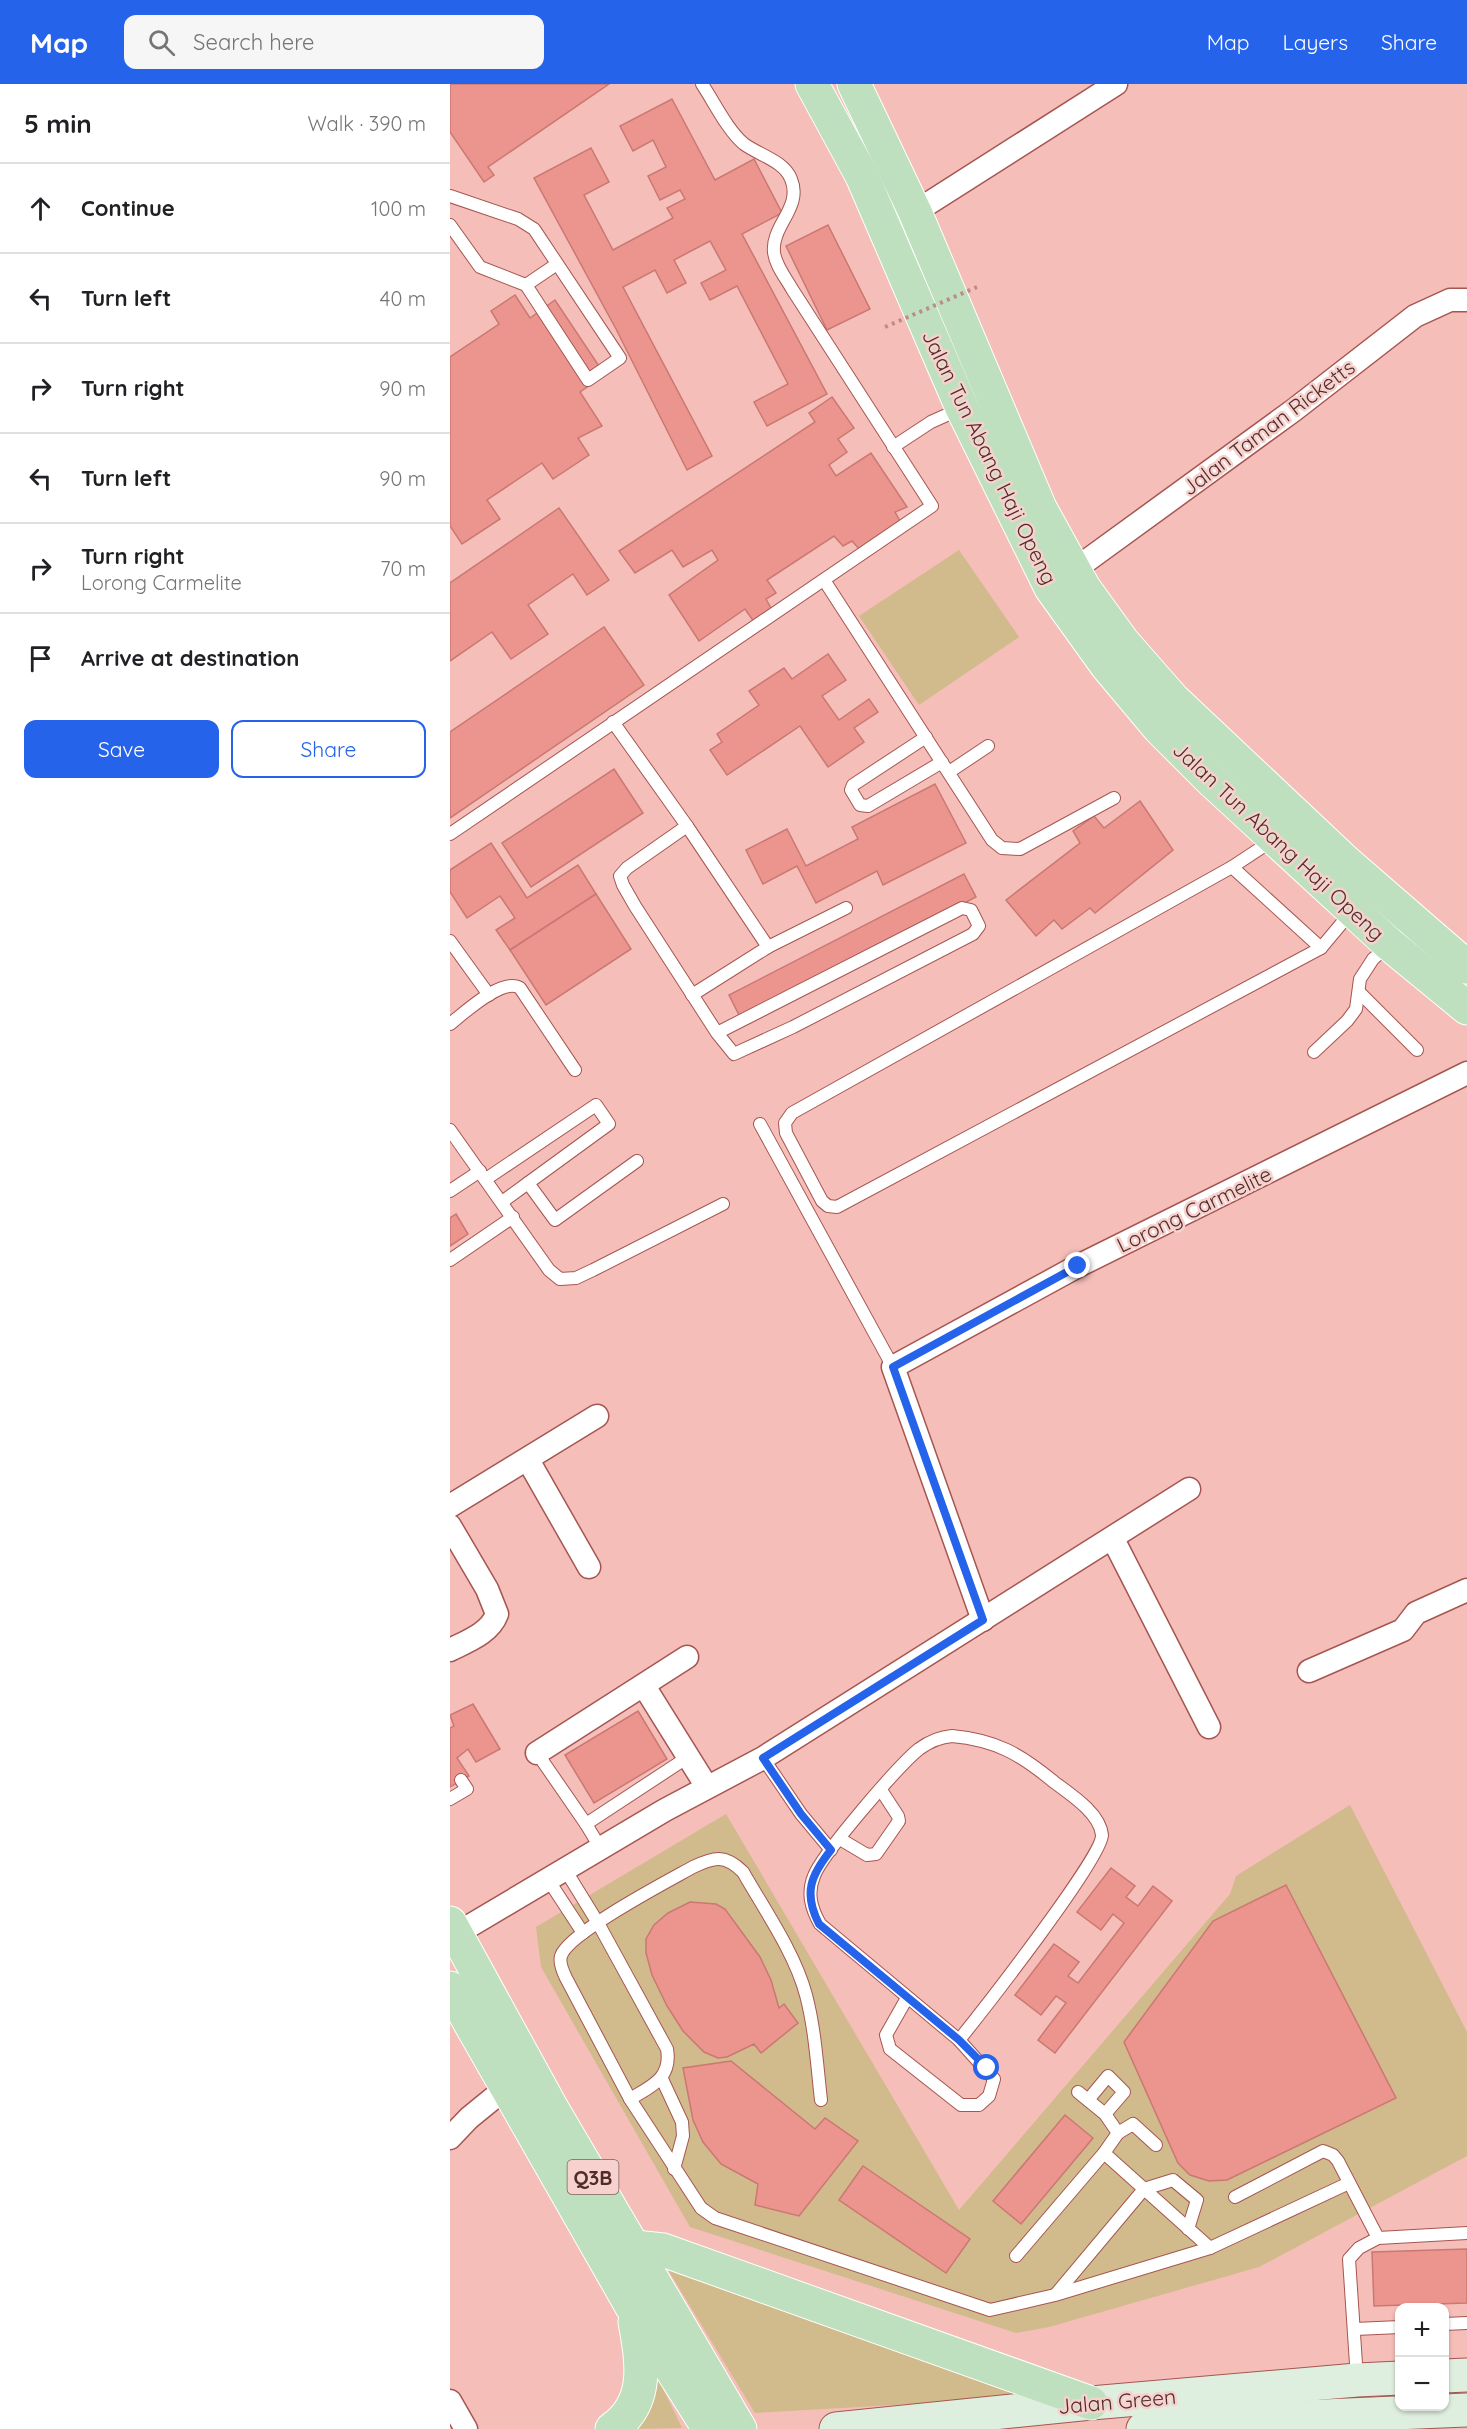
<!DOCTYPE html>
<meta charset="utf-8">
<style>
body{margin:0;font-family:Quicksand,sans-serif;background:#f6f6f6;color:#202124}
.controls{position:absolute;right:18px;bottom:18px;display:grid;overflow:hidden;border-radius:12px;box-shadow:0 2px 4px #0004}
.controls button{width:54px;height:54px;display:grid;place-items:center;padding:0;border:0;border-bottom:2px solid #e0e0e0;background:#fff;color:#202124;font:30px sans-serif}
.stop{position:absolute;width:18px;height:18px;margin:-14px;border:4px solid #2563eb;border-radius:50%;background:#fff}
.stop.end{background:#2563eb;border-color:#fff;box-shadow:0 2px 6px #0008}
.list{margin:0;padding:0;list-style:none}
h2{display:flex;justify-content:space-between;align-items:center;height:78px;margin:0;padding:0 24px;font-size:26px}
h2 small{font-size:20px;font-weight:400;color:#757577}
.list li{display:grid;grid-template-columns:39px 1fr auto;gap:18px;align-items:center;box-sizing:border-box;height:90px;padding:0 24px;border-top:2px solid #e0e0e0}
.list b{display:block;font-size:22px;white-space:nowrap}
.list p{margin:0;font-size:20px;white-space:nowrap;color:#757577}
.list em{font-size:20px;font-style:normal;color:#757577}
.actions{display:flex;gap:12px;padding:18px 24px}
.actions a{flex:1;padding:14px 0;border:2px solid #2563eb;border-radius:12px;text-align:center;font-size:21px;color:#2563eb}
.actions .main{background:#2563eb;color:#fff}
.icon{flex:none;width:33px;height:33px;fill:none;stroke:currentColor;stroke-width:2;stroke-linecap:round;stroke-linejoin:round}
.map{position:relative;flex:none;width:1017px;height:2345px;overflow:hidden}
header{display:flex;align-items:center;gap:36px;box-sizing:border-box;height:84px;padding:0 30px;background:#2563eb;color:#fff}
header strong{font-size:28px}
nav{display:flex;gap:33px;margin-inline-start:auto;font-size:21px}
.search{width:420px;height:54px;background:#f6f6f6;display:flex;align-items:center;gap:15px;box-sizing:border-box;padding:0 21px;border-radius:12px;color:#757577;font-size:22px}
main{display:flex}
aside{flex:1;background:#fff}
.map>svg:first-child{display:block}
.green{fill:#d1ba8b}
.building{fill:#eb958e;stroke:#cb7872;stroke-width:1.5}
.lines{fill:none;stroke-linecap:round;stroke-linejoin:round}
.service-casing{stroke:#a65651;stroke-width:14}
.minor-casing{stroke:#a65651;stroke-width:25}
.secondary-casing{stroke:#a65651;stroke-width:35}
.primary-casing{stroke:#fff;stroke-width:35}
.service{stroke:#fff;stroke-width:12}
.minor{stroke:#fff;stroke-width:22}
.secondary{stroke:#dfefdf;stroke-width:33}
.primary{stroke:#bfe0bf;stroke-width:33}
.path-bridge{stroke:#bc8c88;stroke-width:4;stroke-dasharray:3 4.5;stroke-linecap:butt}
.route{stroke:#2563eb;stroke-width:8}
.labels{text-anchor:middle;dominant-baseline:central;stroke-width:5;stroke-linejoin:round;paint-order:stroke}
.shield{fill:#f6d1cd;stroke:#825e5b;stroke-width:1.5}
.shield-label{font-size:20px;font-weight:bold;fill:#502d2a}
.street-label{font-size:21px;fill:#502d2a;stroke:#f6d1cd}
</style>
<header>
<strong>Map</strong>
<div class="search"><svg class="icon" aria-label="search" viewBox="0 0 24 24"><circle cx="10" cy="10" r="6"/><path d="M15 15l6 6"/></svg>Search here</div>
<nav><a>Map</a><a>Layers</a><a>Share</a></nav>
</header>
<main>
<aside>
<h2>5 min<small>Walk · 390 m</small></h2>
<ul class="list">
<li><svg class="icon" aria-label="ahead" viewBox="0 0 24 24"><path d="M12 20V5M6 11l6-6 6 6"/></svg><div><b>Continue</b></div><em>100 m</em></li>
<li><svg class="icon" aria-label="left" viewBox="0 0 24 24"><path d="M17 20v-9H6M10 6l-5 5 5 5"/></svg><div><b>Turn left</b></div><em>40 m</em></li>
<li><svg class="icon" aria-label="right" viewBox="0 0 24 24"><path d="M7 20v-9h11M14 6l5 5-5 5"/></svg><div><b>Turn right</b></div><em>90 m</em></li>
<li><svg class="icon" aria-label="left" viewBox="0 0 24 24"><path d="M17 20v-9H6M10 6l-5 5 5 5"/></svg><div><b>Turn left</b></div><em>90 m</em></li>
<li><svg class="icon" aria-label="right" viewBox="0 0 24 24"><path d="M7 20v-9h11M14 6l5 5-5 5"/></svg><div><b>Turn right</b><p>Lorong Carmelite</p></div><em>70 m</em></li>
<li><svg class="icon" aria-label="arrive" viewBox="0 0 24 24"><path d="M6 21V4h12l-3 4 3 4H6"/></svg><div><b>Arrive at destination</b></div></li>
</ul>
<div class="actions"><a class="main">Save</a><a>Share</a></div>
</aside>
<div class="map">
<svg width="1017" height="2345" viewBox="0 0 1017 2345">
<rect width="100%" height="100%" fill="#f5beb9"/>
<!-- green -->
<g class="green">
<path d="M 509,466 L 569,553 L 469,621 L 409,532 Z"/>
<path d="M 900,1721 L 1017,1948 L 1017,2072 L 809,2183 L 599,2243 L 566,2249 L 240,2143 L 91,1883 L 86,1843 L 276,1730 L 509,2126 L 780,1810 L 786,1792 Z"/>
<path d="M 217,2184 L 585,2313 L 305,2329 Z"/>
<path d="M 203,2284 L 232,2344 L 179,2345 Z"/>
</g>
<!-- building -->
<g class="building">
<path d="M 0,0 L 159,0 L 38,83 L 44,91 L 34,98 L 0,48 Z"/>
<path d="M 222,15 L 265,96 L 304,75 L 332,129 L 292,150 L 377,310 L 317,342 L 304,318 L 338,300 L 287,202 L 260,216 L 251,199 L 276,186 L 260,157 L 224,176 L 236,199 L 217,209 L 205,186 L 173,203 L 262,372 L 237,386 L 166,245 L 84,94 L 141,64 L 159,98 L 134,111 L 163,166 L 223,134 L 217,124 L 235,115 L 230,106 L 210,116 L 198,92 L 216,83 L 203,56 L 183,67 L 170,42 Z"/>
<path d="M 378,141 L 420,225 L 377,246 L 336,162 Z"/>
<path d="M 65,211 L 80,234 L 105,216 L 155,291 L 130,308 L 152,342 L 128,354 L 139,371 L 103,395 L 92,379 L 37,416 L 50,435 L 12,460 L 0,442 L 0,273 L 49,240 L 41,227 Z"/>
<path d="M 382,313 L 404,344 L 388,355 L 397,368 L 379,381 L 386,392 L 421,369 L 457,423 L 445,428 L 450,437 L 411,467 L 402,457 L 393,462 L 384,452 L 317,496 L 326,509 L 316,515 L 322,526 L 304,538 L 295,525 L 249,557 L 219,511 L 268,476 L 262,466 L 233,483 L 222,466 L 185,489 L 169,467 L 365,338 L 359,329 Z"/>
<path d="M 109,424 L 159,496 L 137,511 L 123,490 L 78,521 L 98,550 L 61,575 L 42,548 L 0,577 L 0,499 Z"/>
<path d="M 154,543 L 194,601 L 0,734 L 0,648 Z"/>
<path d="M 378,570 L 396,596 L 372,612 L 389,636 L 419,615 L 428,628 L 404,644 L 414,658 L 378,683 L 350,642 L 277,691 L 260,666 L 272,658 L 267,650 L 309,621 L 299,607 L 334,584 L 342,595 Z"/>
<path d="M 164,685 L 193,729 L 81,803 L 52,759 Z"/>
<path d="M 485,700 L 516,759 L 433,801 L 427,787 L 366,819 L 347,782 L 313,800 L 296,766 L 337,745 L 356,782 L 408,755 L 402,743 Z"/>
<path d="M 690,717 L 723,766 L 645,829 L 640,824 L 612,845 L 604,836 L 586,852 L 556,816 L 630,759 L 623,747 L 644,732 L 654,744 Z"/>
<path d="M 41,759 L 77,814 L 128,781 L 146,810 L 60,866 L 46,846 L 65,834 L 50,812 L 17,834 L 0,808 L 0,786 Z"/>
<path d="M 514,790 L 526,813 L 291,935 L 279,911 Z"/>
<path d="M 146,810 L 181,865 L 96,921 L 60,866 Z"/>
<path d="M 6,1130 L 18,1150 L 0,1162 L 0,1134 Z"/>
<path d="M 23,1620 L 50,1665 L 26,1678 L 18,1665 L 7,1674 L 19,1692 L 0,1703 L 0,1644 L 4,1642 L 0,1631 Z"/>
<path d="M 188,1627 L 217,1675 L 144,1719 L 115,1671 Z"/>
<path d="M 661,1784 L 685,1802 L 676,1813 L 688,1822 L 703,1802 L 722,1817 L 605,1969 L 588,1956 L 616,1919 L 606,1912 L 591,1931 L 565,1911 L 604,1860 L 629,1878 L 618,1892 L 628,1899 L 674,1839 L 663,1830 L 651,1846 L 627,1828 Z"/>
<path d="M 836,1801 L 946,2014 L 777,2096 L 759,2097 L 740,2091 L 728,2079 L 674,1958 L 763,1837 Z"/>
<path d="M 240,1818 L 266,1820 L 275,1825 L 310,1873 L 321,1896 L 329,1924 L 334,1920 L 348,1939 L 311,1969 L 304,1960 L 277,1973 L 268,1974 L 254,1968 L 233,1947 L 217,1922 L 202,1891 L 196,1869 L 196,1855 L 204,1841 L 218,1829 Z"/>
<path d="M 281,1977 L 365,2045 L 375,2034 L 408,2057 L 349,2132 L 305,2121 L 308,2100 L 271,2080 L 253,2058 L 243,2036 L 233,1984 Z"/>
<path d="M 615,2031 L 643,2054 L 571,2140 L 543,2117 Z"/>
<path d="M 413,2082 L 520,2155 L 496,2189 L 389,2116 Z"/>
<path d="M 1017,2165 L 1017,2219 L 924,2222 L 922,2168 Z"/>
</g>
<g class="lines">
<defs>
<g id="service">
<path d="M 0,112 L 68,135 L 84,145 L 170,274 L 138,296 L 76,201 L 30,183 L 0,141"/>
<path d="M 76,201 L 107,180"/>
<path d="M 443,363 L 481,338 L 510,325"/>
<path d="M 374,496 L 542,756 L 552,764 L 570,765 L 664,714"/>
<path d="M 163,638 L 237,742 L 318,863"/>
<path d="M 476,653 L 403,701 L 401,706 L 410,721 L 418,722 L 492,678"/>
<path d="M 499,688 L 538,662"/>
<path d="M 237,742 L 177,784 L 170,792 L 173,801 L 185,822 L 267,949 L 284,970 L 343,943 L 523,850 L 529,842 L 521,826 L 512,824 L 267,949"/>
<path d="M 0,750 L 482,422 L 342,205 C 336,194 325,181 324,168 C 321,142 353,123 341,95 C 334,77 309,71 294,60 C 278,47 264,18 252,0"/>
<path d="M 823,756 L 782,783 L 342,1029 L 335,1039 L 336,1049 L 372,1117 L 378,1122 L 387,1123 L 871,864 L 902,827"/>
<path d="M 782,783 L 871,864"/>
<path d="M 0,857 L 39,911"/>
<path d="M 909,908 L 967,966"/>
<path d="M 242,911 L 318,863 L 396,824"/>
<path d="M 0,940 C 15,928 53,893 70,904 L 125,986"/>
<path d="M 864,968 L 897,937 L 906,925 L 910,895 L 923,875 L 939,861"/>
<path d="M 310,1040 L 443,1283"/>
<path d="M 0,1046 L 99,1186 L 110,1195 L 126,1194 L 143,1186 L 273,1120"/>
<path d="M 36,1095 L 146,1021 L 159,1040 L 78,1099 L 105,1136 L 187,1077"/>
<path d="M 0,1107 L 30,1087"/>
<path d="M 52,1118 L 78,1099"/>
<path d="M 0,1176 L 63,1133"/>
<path d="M 502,1652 C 546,1656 570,1670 604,1698 C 620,1710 650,1729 652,1751 C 653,1773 530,1930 509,1956 L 370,1840 C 361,1824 357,1809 364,1792 C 372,1770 449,1681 469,1665 C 480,1657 489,1653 502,1652 Z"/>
<path d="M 87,1669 L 136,1740 L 238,1673"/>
<path d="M 313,1674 L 351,1730 L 381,1766"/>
<path d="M 0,1715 L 17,1705 L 11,1696"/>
<path d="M 136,1740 L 151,1765"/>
<path d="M 390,1755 L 417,1771 L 426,1770 L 449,1737 L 448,1732 L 431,1706"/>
<path d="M 116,1787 L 148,1839 L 217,1965 C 222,1994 202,2002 180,2015"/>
<path d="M 99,1797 L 133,1849"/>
<path d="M 457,1914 L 436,1951 L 440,1965 L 511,2021 L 529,2021 L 539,2012 L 544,1995 L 509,1956"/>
<path d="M 212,1995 L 232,2038 L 233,2052 L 224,2085"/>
<path d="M 628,2008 L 655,2030 L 668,2049 L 654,2069"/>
<path d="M 371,2016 C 367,1981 365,1945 356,1911 C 345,1869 314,1825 293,1788 C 275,1770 264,1773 243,1783 C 218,1797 118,1849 111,1872 C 109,1879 113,1888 116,1894 L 180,2015 L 251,2124 L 265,2134 L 540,2226 L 605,2211 L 760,2164 L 899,2099"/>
<path d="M 638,2016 L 658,1992 L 674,2008 L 655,2030"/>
<path d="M 668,2049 L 683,2040 L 706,2061"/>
<path d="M 785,2113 L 873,2067 L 883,2071 L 888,2077 L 928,2154"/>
<path d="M 566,2172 L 654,2069 L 760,2164"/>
<path d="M 606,2210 L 694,2105 L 723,2096 L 747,2116 L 738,2145"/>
<path d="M 994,2240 L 1017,2239"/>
<path d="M 905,2245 L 950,2243"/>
<path d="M 907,2295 L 899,2175 L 909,2164 L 928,2154 L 1017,2149"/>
</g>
<g id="minor">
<path d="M 465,128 L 666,0"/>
<path d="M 624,486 L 844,326 L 965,232 L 1000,216 L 1017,216"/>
<path d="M 78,1376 L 139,1483"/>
<path d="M 0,1422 L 147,1332"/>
<path d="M 0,1442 L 37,1505 L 47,1530 C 40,1549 18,1557 0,1566"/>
<path d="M 663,1455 L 759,1643"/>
<path d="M 533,1536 L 443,1283 L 628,1182 L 1017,989"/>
<path d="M 859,1587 L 953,1546 L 966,1529 L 1017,1506"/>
<path d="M 194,1602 L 257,1703"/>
<path d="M 87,1669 L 237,1573"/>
<path d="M 6,1850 L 215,1726 L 313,1674 L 739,1405"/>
<path d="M 0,2054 L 19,2034 L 57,2003"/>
<path d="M 0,2317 L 16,2345"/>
</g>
<g id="secondary">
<path d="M 994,2292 L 1017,2291"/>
<path d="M 386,2345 L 641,2319 L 907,2296 L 950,2294"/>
<path d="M 693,2345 L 775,2336 L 1017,2326"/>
</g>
<g id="primary">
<path d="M 362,0 L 412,92 L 512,324 L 601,504 L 657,582 L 709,644 L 761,696 L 939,860 L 1017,924"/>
<path d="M 404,0 L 465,128 L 590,424 L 634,504 L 673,558 L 723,615 L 896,778 L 1017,883"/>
<path d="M 0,1839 L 100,2021 L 290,2345"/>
<path d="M 0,1904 L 182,2223 L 259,2345"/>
<path d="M 185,2163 L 213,2166 L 641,2319"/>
<path d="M 162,2345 C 200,2319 192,2277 185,2238"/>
</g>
</defs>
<!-- service casing -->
<use href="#service" class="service-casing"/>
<!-- minor casing -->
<use href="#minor" class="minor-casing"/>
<!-- secondary casing -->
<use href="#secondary" class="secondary-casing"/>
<!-- primary casing -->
<use href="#primary" class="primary-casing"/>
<!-- service -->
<use href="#service" class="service"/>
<!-- minor -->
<use href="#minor" class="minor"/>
<!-- secondary -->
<use href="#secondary" class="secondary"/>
<!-- primary -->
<use href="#primary" class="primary"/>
<!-- path-bridge -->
<path class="path-bridge" d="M 435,243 L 527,203"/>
</g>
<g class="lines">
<!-- route -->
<path class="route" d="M 537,1984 L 509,1956 L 369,1840 C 353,1809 361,1791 381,1766 L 351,1730 L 313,1674 L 533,1536 L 443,1283 L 628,1182"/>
</g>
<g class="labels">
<!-- shield labels -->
<rect class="shield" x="117.5" y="2076" width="51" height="34" rx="4.5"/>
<g class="shield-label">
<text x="143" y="2093">Q3B</text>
</g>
<!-- street labels -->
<g class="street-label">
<text transform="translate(818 343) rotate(-37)">Jalan Taman Ricketts</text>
<text transform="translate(540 373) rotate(64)">Jalan Tun Abang Haji Openg</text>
<text transform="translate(829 757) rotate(43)">Jalan Tun Abang Haji Openg</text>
<text transform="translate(744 1125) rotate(-26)">Lorong Carmelite</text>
<text transform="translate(667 2317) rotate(-5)">Jalan Green</text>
</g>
</g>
</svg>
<div class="controls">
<button>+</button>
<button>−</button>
</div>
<div class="stop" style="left:537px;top:1984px"></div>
<div class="stop end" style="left:628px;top:1182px"></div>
</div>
</main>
